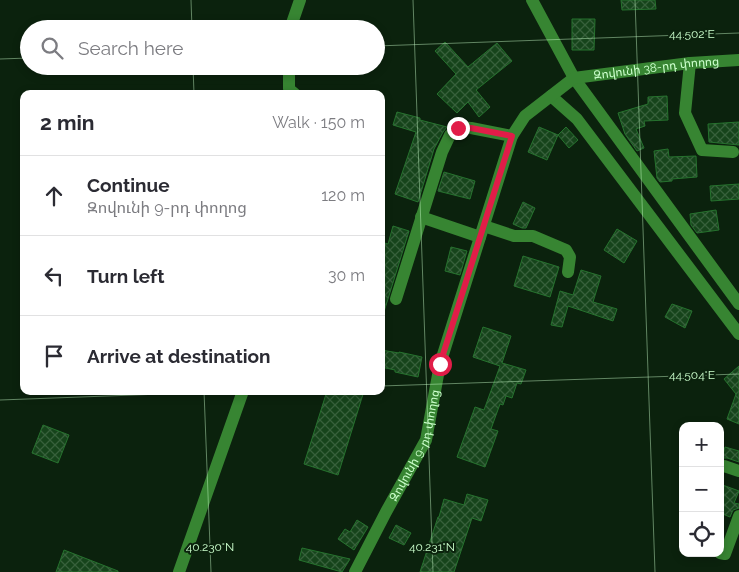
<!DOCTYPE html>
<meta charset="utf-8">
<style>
body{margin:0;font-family:Raleway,"Noto Sans Armenian",sans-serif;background:#f2f2f3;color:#2b2b33}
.controls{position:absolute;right:15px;bottom:15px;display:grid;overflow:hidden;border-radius:10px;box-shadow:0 2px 8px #0003}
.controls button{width:45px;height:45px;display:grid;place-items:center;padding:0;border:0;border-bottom:1px solid #e1e1e2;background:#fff;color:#2b2b33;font:25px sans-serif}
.stop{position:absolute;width:15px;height:15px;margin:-11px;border:4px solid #e11d48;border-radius:50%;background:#fff}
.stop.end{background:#e11d48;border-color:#fff;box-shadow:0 1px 5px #0008}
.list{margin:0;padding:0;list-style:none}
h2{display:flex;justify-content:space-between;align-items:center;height:65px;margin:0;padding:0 20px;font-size:21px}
h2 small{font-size:16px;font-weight:400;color:#7c7c81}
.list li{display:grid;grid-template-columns:32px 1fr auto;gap:15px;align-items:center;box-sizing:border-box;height:80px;padding:0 20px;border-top:1px solid #e1e1e2}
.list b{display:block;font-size:19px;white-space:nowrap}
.list p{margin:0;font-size:16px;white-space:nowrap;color:#7c7c81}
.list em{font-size:16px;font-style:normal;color:#7c7c81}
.icon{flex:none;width:28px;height:28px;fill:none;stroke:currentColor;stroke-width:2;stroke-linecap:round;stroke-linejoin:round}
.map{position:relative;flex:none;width:739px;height:572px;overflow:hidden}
.search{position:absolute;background:#fff;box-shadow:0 2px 8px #0003;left:20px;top:20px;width:365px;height:55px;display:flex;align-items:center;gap:12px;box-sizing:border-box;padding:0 18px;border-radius:28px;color:#7c7c81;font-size:19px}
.panel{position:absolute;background:#fff;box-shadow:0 2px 8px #0003;left:20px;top:90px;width:365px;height:305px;border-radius:10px}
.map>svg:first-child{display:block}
.building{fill:url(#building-cross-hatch);stroke:#26722e}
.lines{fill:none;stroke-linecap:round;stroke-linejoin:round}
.minor{stroke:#378532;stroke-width:12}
.route{stroke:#e11d48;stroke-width:6}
.ticks{fill:none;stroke:#ccffcd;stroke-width:1;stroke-opacity:0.45}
.labels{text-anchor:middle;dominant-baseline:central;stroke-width:4;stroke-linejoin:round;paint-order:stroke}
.street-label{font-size:12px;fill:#ccffcd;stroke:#0b220d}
.ticks-label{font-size:12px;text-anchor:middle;fill:#ccffcd;stroke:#0b220d;stroke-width:4;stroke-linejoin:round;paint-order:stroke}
</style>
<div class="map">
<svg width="739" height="572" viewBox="0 0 739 572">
<defs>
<pattern id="building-cross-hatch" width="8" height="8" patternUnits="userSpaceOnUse" patternTransform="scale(1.25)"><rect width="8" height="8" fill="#16441b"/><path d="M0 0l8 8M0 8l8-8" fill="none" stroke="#37603b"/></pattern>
</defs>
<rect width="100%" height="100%" fill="#0b220d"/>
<!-- building -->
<g class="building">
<path d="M 621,0 L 655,0 L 656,9 L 622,10 Z"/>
<path d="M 572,19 L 595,19 L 594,50 L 572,50 Z"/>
<path d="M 445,42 L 468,67 L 497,43 L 512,61 L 476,90 L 490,107 L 479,117 L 468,102 L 457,113 L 437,94 L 456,74 L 435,51 Z"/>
<path d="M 667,96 L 668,120 L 644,121 L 645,126 L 636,129 L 644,148 L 637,151 L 625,134 L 618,113 L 648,104 L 648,97 Z"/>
<path d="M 397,112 L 420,118 L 420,120 L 447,127 L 443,132 L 434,149 L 418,202 L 395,194 L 416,132 L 393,125 Z"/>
<path d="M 739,122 L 739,145 L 709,142 L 708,124 Z"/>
<path d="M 539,127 L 558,135 L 566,127 L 578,140 L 569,148 L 558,135 L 547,160 L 528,152 Z"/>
<path d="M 668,149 L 669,157 L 696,156 L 697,177 L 672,179 L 672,181 L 660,182 L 657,178 L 654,151 Z"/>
<path d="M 444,172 L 475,181 L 470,199 L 438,191 Z"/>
<path d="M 739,184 L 739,199 L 711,201 L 710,186 Z"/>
<path d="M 523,202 L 535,208 L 526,228 L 522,228 L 513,224 Z"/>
<path d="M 716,210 L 719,230 L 697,233 L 691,225 L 690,214 Z"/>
<path d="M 393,226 L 409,231 L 383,315 L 381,315 L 381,242 L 388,244 Z"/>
<path d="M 617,229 L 637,241 L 624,263 L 604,250 Z"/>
<path d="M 451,247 L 467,251 L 460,275 L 445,271 Z"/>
<path d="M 523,256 L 559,267 L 550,297 L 514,286 Z"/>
<path d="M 581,270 L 601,276 L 593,302 L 617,309 L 613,321 L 568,306 L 562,327 L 551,325 L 560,291 L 573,295 Z"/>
<path d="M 672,304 L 692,311 L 685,328 L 665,317 Z"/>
<path d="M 483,327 L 511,336 L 502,363 L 526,370 L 521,384 L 517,383 L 512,398 L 506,396 L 503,405 L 500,404 L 491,429 L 498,431 L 485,467 L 457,457 L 475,407 L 484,410 L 500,366 L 473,357 Z"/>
<path d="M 381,350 L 399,353 L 399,352 L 422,357 L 418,377 L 395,372 L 395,370 L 381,367 Z"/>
<path d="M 739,366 L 739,424 L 727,419 L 736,394 L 724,379 Z"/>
<path d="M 327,391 L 364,391 L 338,475 L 304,464 Z"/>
<path d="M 43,425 L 69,435 L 58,463 L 32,453 Z"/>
<path d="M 725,447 L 739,451 L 739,462 L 727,458 L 722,458 Z"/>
<path d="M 720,484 L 739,491 L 734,503 L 739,504 L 739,508 L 733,510 L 730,517 L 720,513 Z"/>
<path d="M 467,494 L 488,500 L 481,521 L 472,518 L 454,572 L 420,572 L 438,517 L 439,517 L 444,499 L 464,505 Z"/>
<path d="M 357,520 L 368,527 L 354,550 L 338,539 L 345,529 L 350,532 Z"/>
<path d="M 396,525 L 411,533 L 404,545 L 389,538 Z"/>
<path d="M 302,548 L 350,559 L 342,572 L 299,560 Z"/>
<path d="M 64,550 L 118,571 L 118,572 L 56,572 Z"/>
</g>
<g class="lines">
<!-- minor -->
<g class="minor">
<path d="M 532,0 L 574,78 L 739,304"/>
<path d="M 290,29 L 300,0"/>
<path d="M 690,63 L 685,113 L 702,150 L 733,152"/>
<path d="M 289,66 L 289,89 L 295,94"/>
<path d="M 551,96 L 577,119 L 739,334"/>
<path d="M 421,217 L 480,237"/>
<path d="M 484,226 L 514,236 L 533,236 L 566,250 L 570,257 L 568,272"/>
<path d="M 396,299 L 442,152 L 450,135 L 458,127 L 471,128 L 512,136"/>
<path d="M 724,466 L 739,471"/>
<path d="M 720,553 L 725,554 L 739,516"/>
<path d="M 179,572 L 243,391"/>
<path id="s1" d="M 355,572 L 386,512 L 426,440 L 440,364 L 512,136 L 525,116 L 574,78 L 690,63 L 739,60"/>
</g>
</g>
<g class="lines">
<!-- route -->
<path class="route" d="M 440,364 L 512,136 L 471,128 L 458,128"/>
</g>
<!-- ticks -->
<path class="ticks" d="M 191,0 L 192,29M 413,0 L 433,572M 635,0 L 655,572M 376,46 L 739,33M 0,59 L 29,58M 193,66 L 194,94M 381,386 L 739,374M 204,391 L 211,572M 0,400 L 242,391"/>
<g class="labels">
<!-- street labels -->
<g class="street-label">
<text stroke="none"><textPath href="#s1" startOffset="635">Զովունի 38-րդ փողոց</textPath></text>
<text stroke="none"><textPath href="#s1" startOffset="141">Զովունի 9-րդ փողոց</textPath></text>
</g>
</g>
<g class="ticks-label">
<text x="692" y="38">44.502°E</text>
<text x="692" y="379">44.504°E</text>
<text x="210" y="551">40.230°N</text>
<text x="432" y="551">40.231°N</text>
</g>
</svg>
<div class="controls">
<button>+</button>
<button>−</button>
<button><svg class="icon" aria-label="locate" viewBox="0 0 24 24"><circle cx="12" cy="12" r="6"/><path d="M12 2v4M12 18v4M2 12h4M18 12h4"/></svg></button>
</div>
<div class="stop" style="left:440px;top:364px"></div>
<div class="stop end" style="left:458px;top:128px"></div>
<div class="search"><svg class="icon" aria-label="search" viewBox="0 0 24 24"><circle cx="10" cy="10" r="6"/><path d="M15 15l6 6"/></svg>Search here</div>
<section class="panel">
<h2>2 min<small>Walk · 150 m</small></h2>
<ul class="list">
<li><svg class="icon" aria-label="ahead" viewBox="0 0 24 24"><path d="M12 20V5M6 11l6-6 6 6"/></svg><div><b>Continue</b><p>Զովունի 9-րդ փողոց</p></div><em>120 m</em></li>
<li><svg class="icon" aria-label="left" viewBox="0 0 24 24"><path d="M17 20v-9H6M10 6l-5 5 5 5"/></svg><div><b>Turn left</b></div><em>30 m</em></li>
<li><svg class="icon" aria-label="arrive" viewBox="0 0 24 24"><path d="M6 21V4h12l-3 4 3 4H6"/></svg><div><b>Arrive at destination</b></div></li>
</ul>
</section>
</div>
